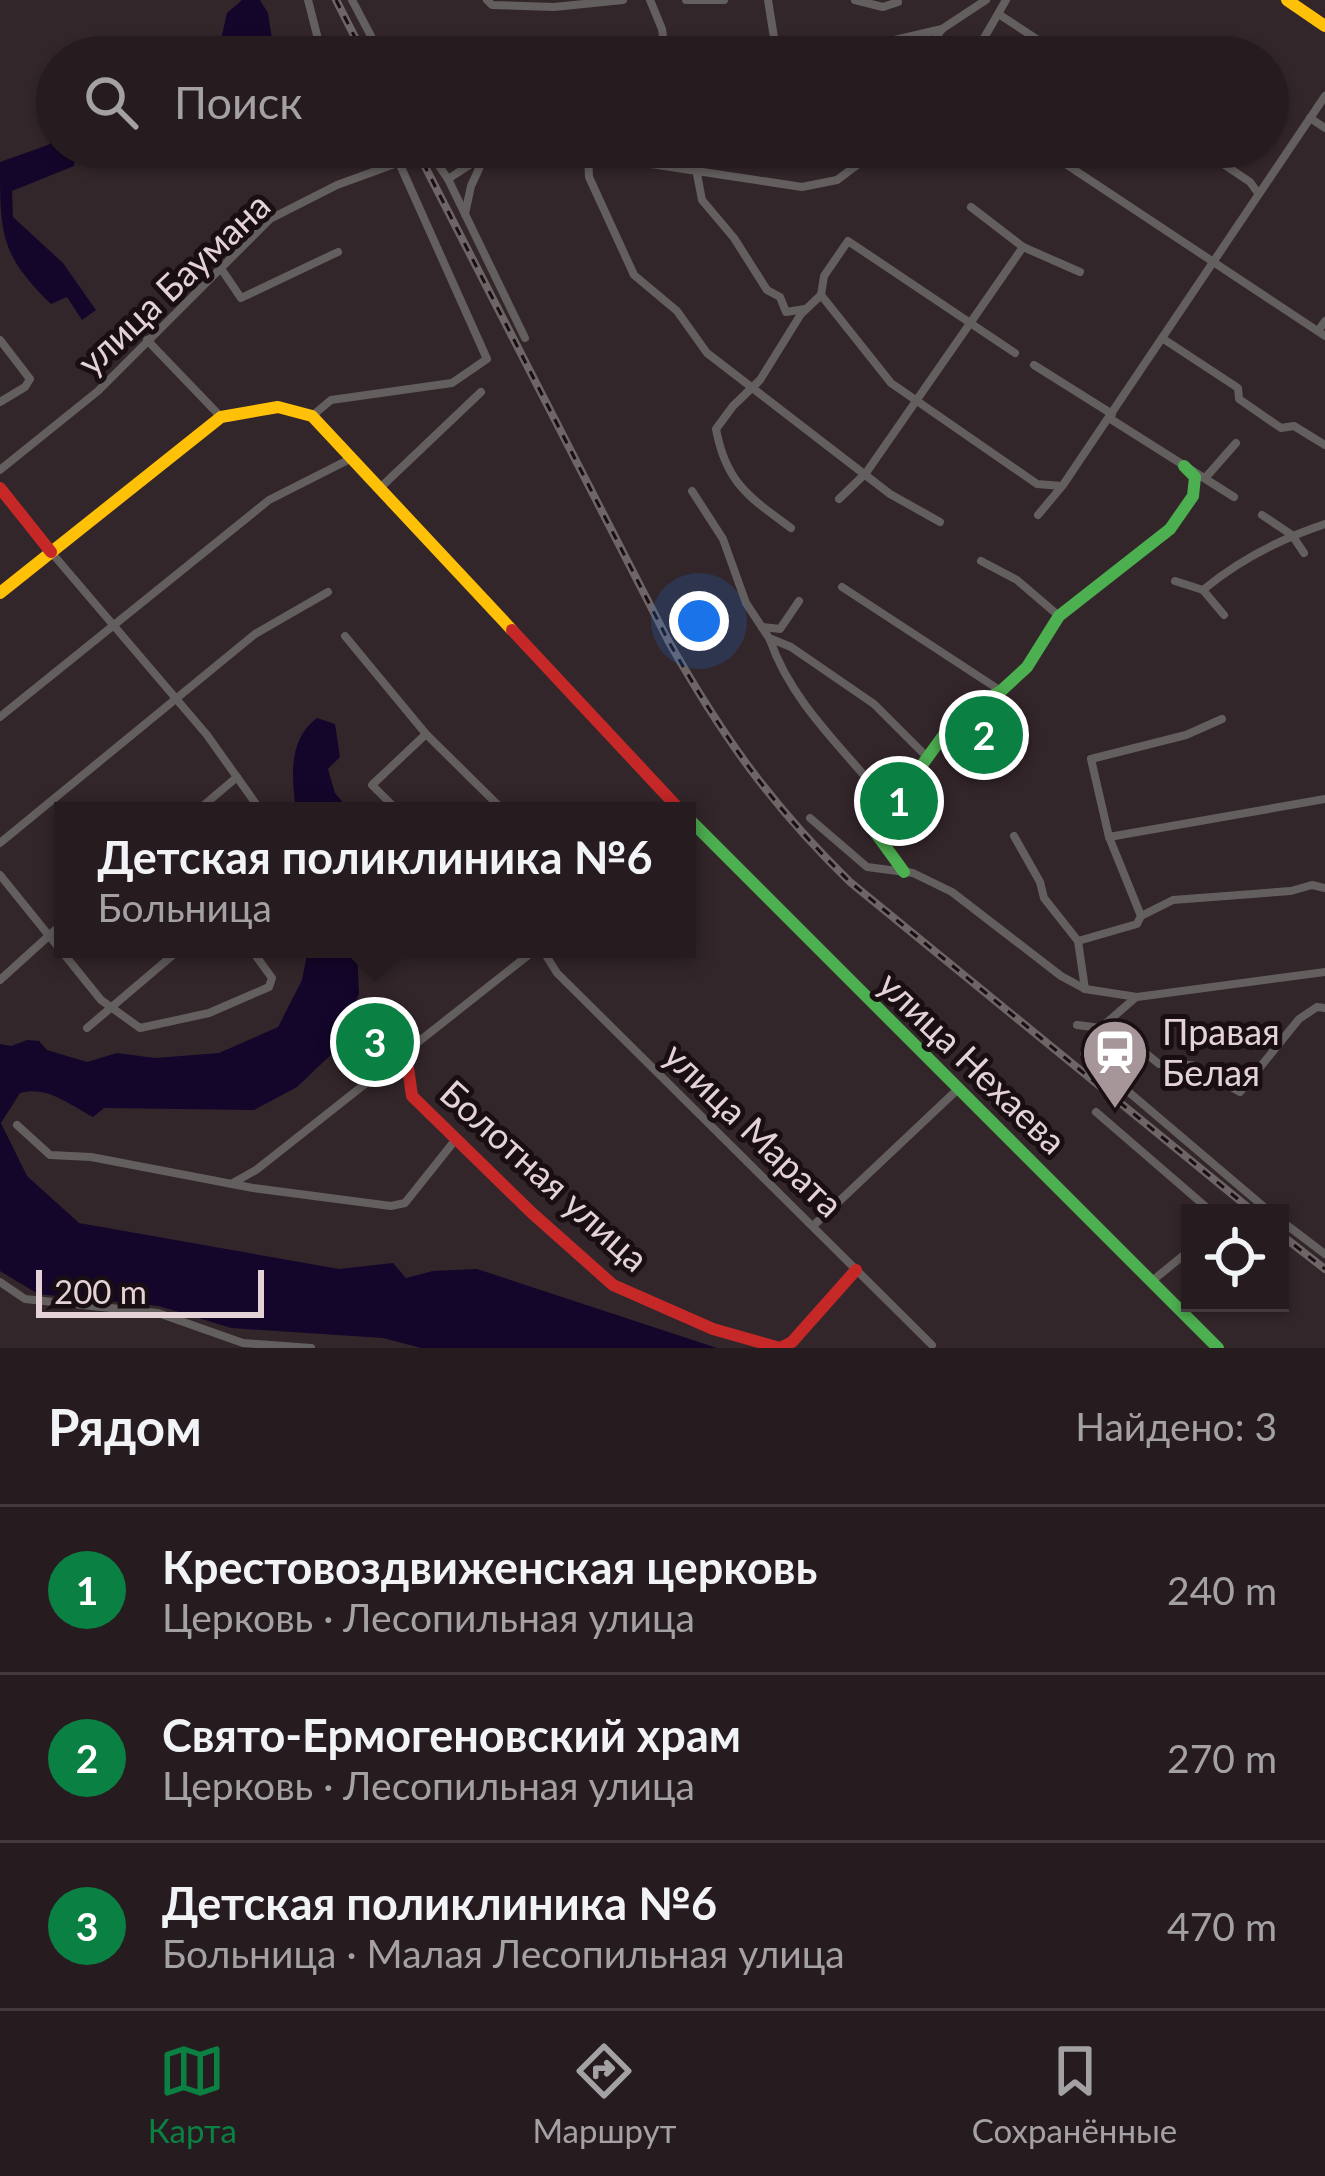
<!DOCTYPE html>
<html lang="ru">
<meta charset="utf-8">
<style>
body{margin:0;font-family:Lato,sans-serif;background:#2e2529;color:#f1f3f6}
.controls{position:absolute;right:36px;bottom:36px;display:grid;overflow:hidden;border-radius:0px;box-shadow:0 3px 9px #0004}
.controls button{width:108px;height:108px;display:grid;place-items:center;padding:0;border:0;border-bottom:3px solid #423a3e;background:#261c20;color:#f1f3f6;font:60px sans-serif}
.scale{position:absolute;left:36px;bottom:30px;width:228px;box-sizing:border-box;padding-left:12px;border:6px solid #e4d2d7;border-top:0;font-size:33px;line-height:42px;white-space:nowrap;color:#e4d2d7;-webkit-text-stroke:9px #190e11;paint-order:stroke}
.you{position:absolute;left:699px;top:621px;width:42px;height:42px;margin:-30px;border:9px solid #fff;border-radius:50%;background:#1a73e8;box-shadow:0 0 0 18px #1a73e833}
.badge{display:grid;place-items:center;width:78px;height:78px;border-radius:50%;background:#0b8043;color:#fff;font-size:39px;font-weight:700}
.pin{position:absolute;translate:-50% -50%;border:6px solid #fff;box-shadow:0 3px 12px #0006}
.popup{position:absolute;left:54px;top:802px;width:642px;height:156px;box-sizing:border-box;display:grid;place-content:center;border-radius:0px;background:#261c20;filter:drop-shadow(0 3px 9px #0005);font-size:39px;white-space:nowrap;color:#a4a1a5}
.popup b{font-size:45px;color:#f1f3f6}
.popup::after{content:'';position:absolute;left:50%;top:100%;margin-left:-24px;border:24px solid transparent;border-top-color:#261c20}
.list{margin:0;padding:0;list-style:none}
h2{display:flex;justify-content:space-between;align-items:center;height:156px;margin:0;padding:0 48px;font-size:51px}
h2 small{font-size:39px;font-weight:400;color:#a4a1a5}
.list li{display:grid;grid-template-columns:78px 1fr auto;gap:36px;align-items:center;box-sizing:border-box;height:168px;padding:0 48px;border-top:3px solid #423a3e}
.list b{display:block;font-size:45px;white-space:nowrap}
.list p{margin:0;font-size:39px;white-space:nowrap;color:#a4a1a5}
.list em{font-size:39px;font-style:normal;color:#a4a1a5}
.icon{flex:none;width:66px;height:66px;fill:none;stroke:currentColor;stroke-width:2;stroke-linecap:round;stroke-linejoin:round}
.map{position:relative;flex:none;width:1325px;height:1348px;overflow:hidden}
.search{position:absolute;background:#261c20;box-shadow:0 3px 9px #0004;left:36px;right:36px;top:36px;height:132px;display:flex;align-items:center;gap:30px;box-sizing:border-box;padding:0 42px;border-radius:66px;color:#a4a1a5;font-size:45px}
.sheet{height:660px;background:#261c20}
nav{display:flex;justify-content:space-around;align-items:center;box-sizing:border-box;height:168px;border-top:3px solid #423a3e;background:#261c20;font-size:33px;color:#a4a1a5}
nav a{display:grid;justify-items:center;gap:6px}
nav .on{color:#0b8043}
.map>svg:first-child{display:block}
.water{fill:#14062b}
.lines{fill:none;stroke-linecap:round;stroke-linejoin:round}
.street{stroke:#645f5f;stroke-width:8}
.fast{stroke:#4caf50;stroke-width:12}
.slow{stroke:#ffc107;stroke-width:12}
.jam{stroke:#c62828;stroke-width:12}
.rail-casing{stroke:#6e6566;stroke-width:8}
.rail{stroke:#190e11;stroke-width:3;stroke-dasharray:9;stroke-linecap:butt}
.labels{text-anchor:middle;dominant-baseline:central;stroke-width:10;stroke-linejoin:round;paint-order:stroke}
.street-label{font-size:36px;fill:#e4d2d7;stroke:#190e11}
.poi-label{font-size:36px;fill:#e4d2d7;stroke:#190e11;text-anchor:start}
</style>
<div class="map">
<svg width="1325" height="1348" viewBox="0 0 1325 1348">
<rect width="100%" height="100%" fill="#33262a"/>
<!-- water -->
<g class="water">
<path d="M 242,0 L 260,0 L 268,13 L 272,39 L 264,51 L 266,57 L 217,57 L 227,13 Z"/>
<path d="M 57,138 L 57,147 L 77,147 L 74,166 L 12,191 L 13,217 L 63,263 L 96,310 L 82,320 L 67,297 L 51,304 C 0,255 0,233 0,162 L 48,145 Z"/>
<path d="M 317,718 L 335,724 L 340,757 L 328,769 L 335,793 L 350,811 L 296,811 C 292,779 287,740 317,718 Z"/>
<path d="M 308,949 L 357,949 L 359,994 L 336,1050 L 297,1087 L 254,1110 L 104,1108 L 93,1117 C 70,1105 47,1085 20,1093 L 1,1123 L 27,1176 L 79,1223 L 339,1269 L 393,1263 L 406,1278 L 433,1271 L 477,1269 L 717,1348 L 421,1348 L 383,1338 L 231,1328 L 159,1306 L 38,1294 L 0,1271 L 0,1044 L 11,1046 L 27,1040 L 39,1041 L 47,1050 L 87,1062 L 117,1053 L 155,1058 L 219,1053 L 278,1027 L 302,980 Z"/>
</g>
<g class="lines">
<!-- street -->
<g class="street">
<path d="M 308,0 L 318,39 L 327,57"/>
<path d="M 352,0 L 382,57"/>
<path d="M 487,0 L 492,5 L 554,7 L 623,0"/>
<path d="M 650,0 L 662,29 L 666,57"/>
<path d="M 686,0 L 724,0"/>
<path d="M 768,0 L 776,50 L 788,57"/>
<path d="M 855,0 L 883,7 L 898,2"/>
<path d="M 1000,15 L 1064,57"/>
<path d="M 377,47 L 389,44 L 411,55 L 478,51 L 509,57"/>
<path d="M 822,57 L 942,29"/>
<path d="M 921,57 L 942,29 L 986,0"/>
<path d="M 973,57 L 1006,0"/>
<path d="M 1310,118 L 1325,128"/>
<path d="M 426,147 L 448,179 L 485,155 L 516,147 L 552,149 L 802,187 L 837,180 L 881,147"/>
<path d="M 1040,147 L 1325,336"/>
<path d="M 1198,147 L 1250,182 L 1258,193"/>
<path d="M 588,155 L 589,177 L 634,275 L 677,311 L 707,353 L 890,494 L 940,522"/>
<path d="M 697,174 L 702,200 L 734,238 L 767,290 L 780,297 L 786,312 L 805,309"/>
<path d="M 448,179 L 525,338"/>
<path d="M 971,207 L 1023,247 L 1080,272"/>
<path d="M 465,214 L 471,186 L 483,160"/>
<path d="M 222,270 L 241,298 L 338,252"/>
<path d="M 821,295 L 891,383 L 1037,484 L 1062,486"/>
<path d="M 1318,331 L 1325,321"/>
<path d="M 1162,338 L 1238,388 L 1239,399 L 1281,428 L 1294,426 L 1325,445"/>
<path d="M 0,340 L 30,379 L 25,387 L 0,402"/>
<path d="M 147,340 L 221,417"/>
<path d="M 1034,365 L 1112,414"/>
<path d="M 312,416 L 331,400 L 452,383 L 487,359 L 392,147"/>
<path d="M 1109,418 L 1234,497"/>
<path d="M 0,470 L 98,391 L 270,219 L 337,185 L 400,162"/>
<path d="M 1207,476 L 1236,443"/>
<path d="M 380,488 L 481,392"/>
<path d="M 692,491 L 723,539 L 746,603 L 769,638 L 791,647 L 874,704 L 926,756"/>
<path d="M 839,499 L 866,473 L 1023,247"/>
<path d="M 1038,515 L 1063,485 L 1325,96"/>
<path d="M 1262,515 L 1292,535 L 1304,553"/>
<path d="M 791,528 C 749,497 726,483 716,429 L 733,406 L 760,380 L 801,314 L 821,295 L 824,276 L 848,241 L 1015,353"/>
<path d="M 51,552 L 207,735 L 261,811"/>
<path d="M 981,561 L 1017,580 L 1059,616"/>
<path d="M 1175,581 L 1203,590 L 1224,615"/>
<path d="M 842,587 L 1001,691"/>
<path d="M 1203,590 C 1239,560 1280,539 1325,524"/>
<path d="M 762,627 L 780,629 L 799,601"/>
<path d="M 345,636 L 426,734 L 504,811"/>
<path d="M 770,640 C 790,698 836,742 876,789"/>
<path d="M 0,717 L 269,500 L 352,458"/>
<path d="M 197,811 L 237,777"/>
<path d="M 398,811 L 372,785 L 426,734"/>
<path d="M 810,818 L 867,867 L 913,873 L 952,892 L 1061,976 L 1085,989 L 1137,997 L 1325,972"/>
<path d="M 1014,836 L 1040,882 L 1044,898 L 1078,941 L 1085,989"/>
<path d="M 1109,837 L 1325,799"/>
<path d="M 0,843 L 255,634 L 328,592"/>
<path d="M 0,875 L 101,1000 L 140,1028 L 209,1013 L 269,987 L 272,978 L 251,949"/>
<path d="M 1141,916 L 1109,837 L 1091,759 L 1186,735 L 1222,719"/>
<path d="M 1078,941 L 1137,924 L 1141,916 L 1173,900 L 1291,891 L 1312,885 L 1325,888"/>
<path d="M 542,949 L 557,973 L 932,1345"/>
<path d="M 0,980 L 63,923"/>
<path d="M 1135,998 L 1096,1032 L 1084,1054 L 1271,1213"/>
<path d="M 1077,1025 L 1101,1028 L 1125,1044 L 1137,1046 L 1159,1064 L 1192,1065 L 1240,1092 L 1299,1019 L 1317,1007 L 1325,1008"/>
<path d="M 87,1028 L 180,949"/>
<path d="M 1096,1112 L 1213,1213"/>
<path d="M 17,1125 L 50,1155 L 91,1157 L 253,1188 L 391,1206 L 405,1203 L 456,1139"/>
<path d="M 233,1183 L 256,1170 L 536,949"/>
<path d="M 1280,1220 L 1325,1254"/>
<path d="M 814,1225 L 958,1089"/>
<path d="M 1152,1281 L 1190,1250"/>
<path d="M 0,1282 L 25,1299 L 158,1313 L 243,1343 L 311,1348"/>
</g>
<!-- fast -->
<g class="fast">
<path d="M 687,817 L 1218,1348"/>
<path d="M 904,872 L 864,817 L 863,802 L 887,782 L 917,772 L 956,718 L 1001,691 L 1027,667 L 1059,616 L 1170,529 L 1193,496 L 1195,477 L 1184,466"/>
</g>
<!-- slow -->
<g class="slow">
<path d="M 1287,0 L 1325,26"/>
<path d="M 0,593 L 221,417 L 278,407 L 312,416 L 512,630"/>
</g>
<!-- jam -->
<g class="jam">
<path d="M 0,488 L 51,552"/>
<path d="M 512,630 L 681,811"/>
<path d="M 406,1053 L 412,1096 L 532,1213 L 613,1285 L 713,1329 L 780,1348 L 792,1342 L 856,1270"/>
</g>
<defs>
<g id="rail">
<path d="M 336,0 L 365,57"/>
<path d="M 415,147 L 669,642 C 723,737 771,805 850,882 L 1255,1213"/>
<path d="M 1280,1234 L 1325,1269"/>
</g>
</defs>
<!-- rail casing -->
<use href="#rail" class="rail-casing"/>
<!-- rail -->
<use href="#rail" class="rail"/>
</g>
<!-- icons -->
<defs>
<symbol id="station-pin" viewBox="-11 -11 22 30"><path d="M0 17L-7.5 6A9.5 9.5 0 1 1 7.5 6Z" fill="#a6969a" stroke="#190e11"/><path d="M-3-6H3Q5-6 5-4V2Q5 4 3 4L4.5 6H3L1.5 4h-3L-3 6H-4.5L-3 4Q-5 4-5 2V-4Q-5-6-3-6ZM-3.5-4v3h7v-3ZM-3.5 1v1.5H-2V1ZM2 1v1.5H3.5V1Z" fill="#fff"/></symbol>
</defs>
<g fill-rule="evenodd">
<use href="#station-pin" x="1077" y="1014" width="76" height="104"/>
</g>
<g class="labels">
<!-- street labels -->
<g class="street-label">
<text transform="translate(173 283) rotate(-43)">улица Баумана</text>
<text transform="translate(973 1062) rotate(44)">улица Нехаева</text>
<text transform="translate(754 1129) rotate(44)">улица Марата</text>
<text transform="translate(545 1175) rotate(42)">Болотная улица</text>
</g>
<!-- poi labels -->
<g class="poi-label">
<text x="1162" y="1031">Правая<tspan x="1162" dy="41">Белая</tspan></text>
</g>
</g>
</svg>
<div class="controls">
<button><svg class="icon" aria-label="locate" viewBox="0 0 24 24"><circle cx="12" cy="12" r="6"/><path d="M12 2v4M12 18v4M2 12h4M18 12h4"/></svg></button>
</div>
<div class="scale">200 m</div>
<div class="you"></div>
<div class="pin badge" style="left:899px;top:801px">1</div>
<div class="pin badge" style="left:984px;top:735px">2</div>
<div class="pin badge" style="left:375px;top:1042px">3</div>
<div class="popup"><b>Детская поликлиника №6</b>Больница</div>
<div class="search"><svg class="icon" aria-label="search" viewBox="0 0 24 24"><circle cx="10" cy="10" r="6"/><path d="M15 15l6 6"/></svg>Поиск</div>
</div>
<section class="sheet">
<h2>Рядом<small>Найдено: 3</small></h2>
<ul class="list">
<li><span class="badge">1</span><div><b>Крестовоздвиженская церковь</b><p>Церковь · Лесопильная улица</p></div><em>240 m</em></li>
<li><span class="badge">2</span><div><b>Свято-Ермогеновский храм</b><p>Церковь · Лесопильная улица</p></div><em>270 m</em></li>
<li><span class="badge">3</span><div><b>Детская поликлиника №6</b><p>Больница · Малая Лесопильная улица</p></div><em>470 m</em></li>
</ul>
</section>
<nav>
<a class="on"><svg class="icon" aria-label="map" viewBox="0 0 24 24"><path d="M3 6l6-2 6 2 6-2v14l-6 2-6-2-6 2zM9 4v14M15 6v14"/></svg>Карта</a>
<a><svg class="icon" aria-label="directions" viewBox="0 0 24 24"><path d="M12 3l9 9-9 9-9-9zM9 14v-3h6M13 9l2 2-2 2"/></svg>Маршрут</a>
<a><svg class="icon" aria-label="saved" viewBox="0 0 24 24"><path d="M7 4h10v16l-5-4-5 4z"/></svg>Сохранённые</a>
</nav>
